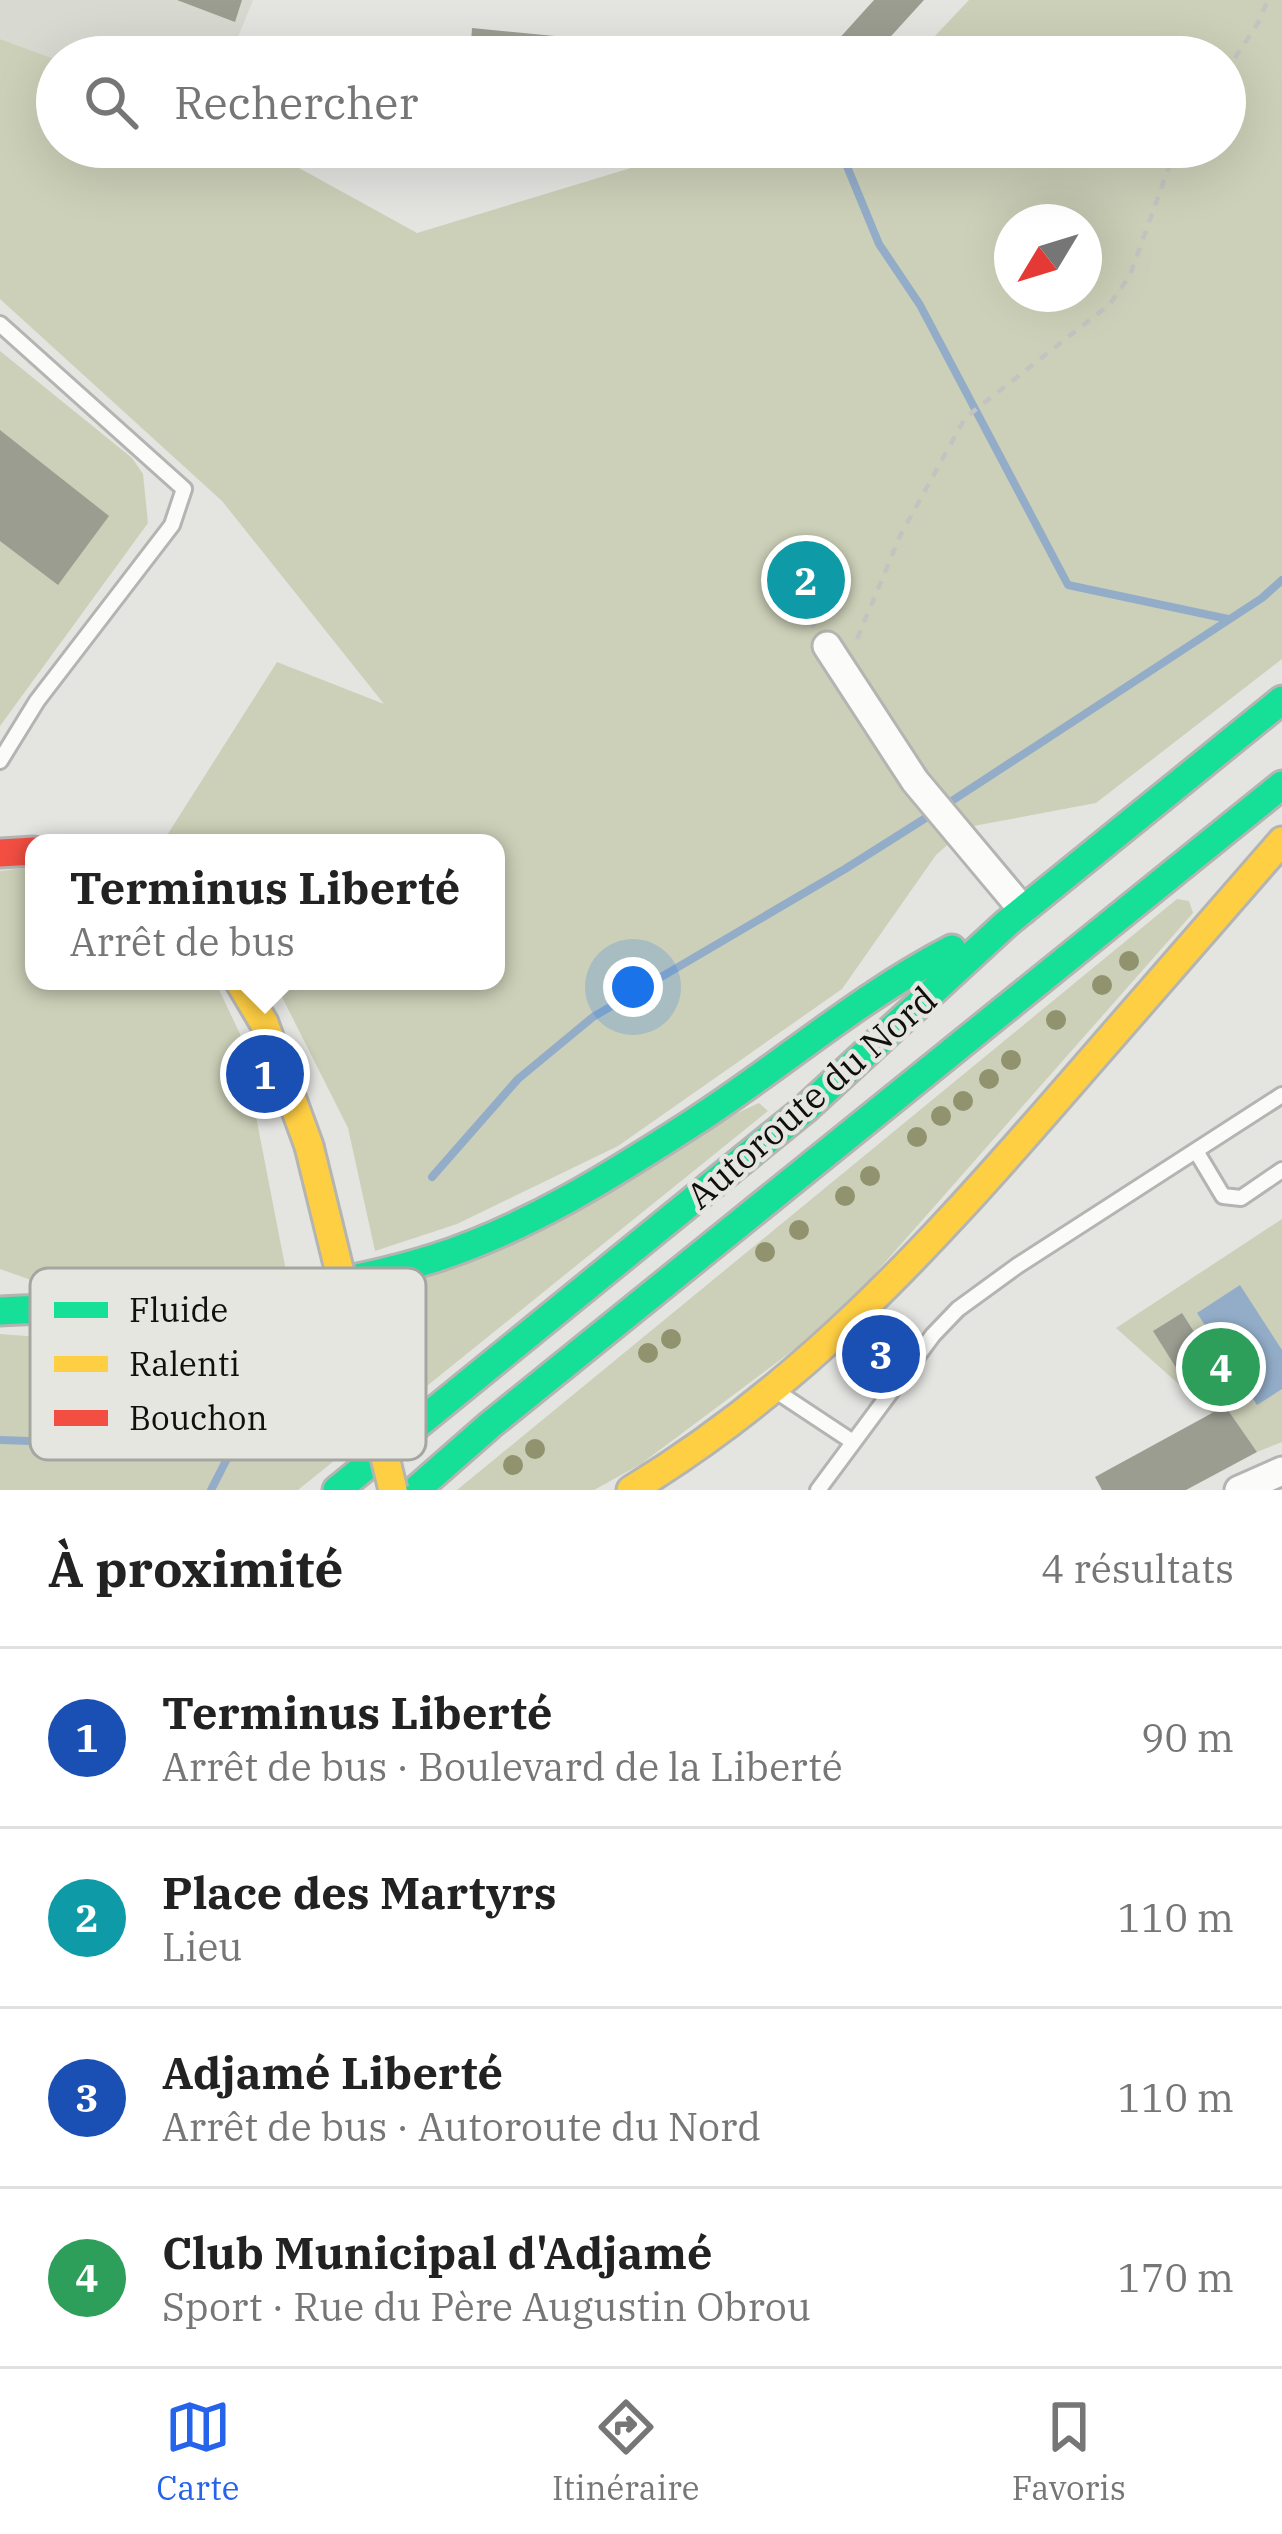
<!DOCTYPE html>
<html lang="fr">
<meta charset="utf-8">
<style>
body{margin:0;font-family:"IBM Plex Serif",serif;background:#f6f6f6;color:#222}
.compass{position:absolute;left:994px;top:204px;width:108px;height:108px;border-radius:50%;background:#fff;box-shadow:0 12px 48px #0002;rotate:232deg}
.you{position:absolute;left:633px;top:987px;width:42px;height:42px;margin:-30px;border:9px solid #fff;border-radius:50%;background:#1a73e8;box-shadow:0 0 0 18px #1a73e833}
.badge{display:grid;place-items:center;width:78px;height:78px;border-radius:50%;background:#2563eb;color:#fff;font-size:39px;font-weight:700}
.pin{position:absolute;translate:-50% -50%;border:6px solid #fff;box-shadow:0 3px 12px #0006}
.popup{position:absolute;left:25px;top:834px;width:480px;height:156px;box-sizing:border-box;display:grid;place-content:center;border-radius:24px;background:#fff;filter:drop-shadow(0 3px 9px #0005);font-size:39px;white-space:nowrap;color:#767676}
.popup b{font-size:45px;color:#222}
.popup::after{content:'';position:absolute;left:50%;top:100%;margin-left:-24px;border:24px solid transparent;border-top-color:#fff}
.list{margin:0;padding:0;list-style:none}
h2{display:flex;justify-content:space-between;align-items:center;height:156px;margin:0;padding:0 48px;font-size:51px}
h2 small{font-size:39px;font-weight:400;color:#767676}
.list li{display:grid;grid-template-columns:78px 1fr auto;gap:36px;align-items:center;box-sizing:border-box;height:180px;padding:0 48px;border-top:3px solid #e0e0e0}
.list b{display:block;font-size:45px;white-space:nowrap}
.list p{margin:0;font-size:39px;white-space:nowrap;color:#767676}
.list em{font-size:39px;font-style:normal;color:#767676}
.icon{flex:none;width:66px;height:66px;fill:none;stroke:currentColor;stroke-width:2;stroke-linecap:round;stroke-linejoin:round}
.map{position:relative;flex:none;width:1282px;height:1490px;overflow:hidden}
.search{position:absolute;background:#fff;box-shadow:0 12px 48px #0002;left:36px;right:36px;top:36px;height:132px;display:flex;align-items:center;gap:30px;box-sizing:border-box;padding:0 42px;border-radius:66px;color:#767676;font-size:45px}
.sheet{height:876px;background:#fff}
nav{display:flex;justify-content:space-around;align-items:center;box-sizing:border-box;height:168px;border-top:3px solid #e0e0e0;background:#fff;font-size:33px;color:#767676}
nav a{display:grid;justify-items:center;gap:6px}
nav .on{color:#2563eb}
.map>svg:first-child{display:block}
.built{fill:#d8d9d0}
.green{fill:#ccd0b8;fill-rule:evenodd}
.water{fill:#93adc9}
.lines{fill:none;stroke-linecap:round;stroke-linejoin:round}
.stream{stroke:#93adc9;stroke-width:8}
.building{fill:#9b9d91}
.lane-casing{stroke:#b4b5b2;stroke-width:20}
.street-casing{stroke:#b4b5b2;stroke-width:33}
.fast-casing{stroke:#b4b5b2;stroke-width:33}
.slow-casing{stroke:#b4b5b2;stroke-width:33}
.jam-casing{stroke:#b4b5b2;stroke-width:33}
.path{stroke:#c3c3c2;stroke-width:4.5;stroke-dasharray:9 9;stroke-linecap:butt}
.lane{stroke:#fbfbfa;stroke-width:14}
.street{stroke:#fbfbfa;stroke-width:27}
.fast{stroke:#16e098;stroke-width:27}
.slow{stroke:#ffcf43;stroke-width:27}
.jam{stroke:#f24e42;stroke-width:27}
.slow-bridge-casing{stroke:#b4b5b2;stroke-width:33;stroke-linecap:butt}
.slow-bridge{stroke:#ffcf43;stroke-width:27}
.tree{fill:#90936e}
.labels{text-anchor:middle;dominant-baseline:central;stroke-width:9;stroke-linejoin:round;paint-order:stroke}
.street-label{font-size:36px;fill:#0f0f0d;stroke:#e5e6e0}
.key{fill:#e5e6e0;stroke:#a5a6a1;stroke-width:3}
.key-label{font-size:33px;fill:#0f0f0d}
</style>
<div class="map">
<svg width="1282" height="1490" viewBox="0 0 1282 1490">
<rect width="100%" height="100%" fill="#e4e5e1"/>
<!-- built -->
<path class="built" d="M 0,0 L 253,0 L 230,57 L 57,57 L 57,60 L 0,39 Z"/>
<!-- green -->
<g class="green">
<path d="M 969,0 L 1282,0 L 1282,659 L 1096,803 L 968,827 L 936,855 L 842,989 L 618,1146 L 457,1224 L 375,1251 L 348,1128 L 274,981 L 496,981 L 496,843 L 164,840 L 277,662 L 384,704 L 222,501 L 0,299 L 0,39 L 57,60 L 57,147 L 261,147 L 417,233 L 700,147 L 1225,147 L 1225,57 L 915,57 ZM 1012,222 L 1084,222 L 1084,294 L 1012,294 Z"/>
<path d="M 0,351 L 132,458 L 143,474 L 148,523 L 0,726 Z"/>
<path d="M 34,867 L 34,981 L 215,981 L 240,1034 L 286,1271 L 79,1297 L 0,1269 L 0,871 Z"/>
<path d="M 1177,899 L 1189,901 L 1193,913 L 836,1318 L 641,1464 L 594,1490 L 457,1490 Z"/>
<path d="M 759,1103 L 768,1111 L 298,1490 L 0,1490 L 0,1334 L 82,1340 L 187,1332 L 299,1313 Z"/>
<path d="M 1282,1219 L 1282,1442 L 1257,1452 L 1225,1407 L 1212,1414 L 1116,1328 Z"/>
</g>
<!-- water -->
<path class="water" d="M 1240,1285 L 1282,1350 L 1282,1389 L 1257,1405 L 1197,1313 Z"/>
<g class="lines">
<!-- stream -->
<g class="stream">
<path d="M 839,147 L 879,244 L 920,305 L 1068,585 L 1228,619"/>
<path d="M 944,806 L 1262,598 L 1282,580"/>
<path d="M 432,1177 L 518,1079 L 593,1017 L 845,869 L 932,814"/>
<path d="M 0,1440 L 232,1448"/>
<path d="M 211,1490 L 256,1402 L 290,1353"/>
</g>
</g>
<!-- building -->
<g class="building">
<path d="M 177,0 L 242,0 L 235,22 Z"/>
<path d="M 874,0 L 924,0 L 872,57 L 852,57 L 836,42 Z"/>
<path d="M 472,28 L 741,54 L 741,57 L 470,57 Z"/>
<path d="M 0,430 L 109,516 L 58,585 L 0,541 Z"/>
<path d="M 1182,1313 L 1214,1363 L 1185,1382 L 1153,1331 Z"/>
<path d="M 1225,1406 L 1257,1452 L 1186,1490 L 1102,1490 L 1095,1477 Z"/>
</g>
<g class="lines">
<defs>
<g id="lane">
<path d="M 0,324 L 184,489 L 172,525 L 37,701 L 0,761"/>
<path d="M 1196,1151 L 1223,1196 L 1241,1198 L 1282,1170"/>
<path d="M 782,1395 L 853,1442"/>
<path d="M 818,1490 L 933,1335 L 958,1309 L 1017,1266 L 1282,1095"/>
</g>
<g id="street">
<path d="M 827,646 L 915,781 L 1023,910"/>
<path d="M 1239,1490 L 1282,1471"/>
</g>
<g id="fast">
<path d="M 0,1311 C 145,1304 295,1302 435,1258 C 528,1228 612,1175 694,1122 C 781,1066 859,997 952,949"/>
<path d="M 337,1490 L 805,1109 L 1007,923 L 1282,700"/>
<path d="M 416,1490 L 490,1425 L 1282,785"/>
</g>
<g id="slow">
<path d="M 239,981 L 264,1023 L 309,1146"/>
<path d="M 631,1490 C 801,1387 925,1251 1054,1103 C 1130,1016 1206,929 1282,841"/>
</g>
<path id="jam" d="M 0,853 L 34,851"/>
</defs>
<!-- lane casing -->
<use href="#lane" class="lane-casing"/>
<!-- street casing -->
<use href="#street" class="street-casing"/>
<!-- fast casing -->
<use href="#fast" class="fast-casing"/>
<!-- slow casing -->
<use href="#slow" class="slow-casing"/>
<!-- jam casing -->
<use href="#jam" class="jam-casing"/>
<!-- path -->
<g class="path">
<path d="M 1225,73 L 1258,23 L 1268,0"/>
<path d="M 772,563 L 814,627"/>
<path d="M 857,639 L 900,536 L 965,418 L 1110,304 L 1130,275 L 1176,147"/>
</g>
<!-- lane -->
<use href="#lane" class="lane"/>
<!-- street -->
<use href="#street" class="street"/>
<!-- fast -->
<use href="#fast" class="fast"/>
<!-- slow -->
<use href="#slow" class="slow"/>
<!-- jam -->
<use href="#jam" class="jam"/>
<defs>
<path id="slow-bridge" d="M 309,1146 L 393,1490"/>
</defs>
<!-- slow-bridge casing -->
<use href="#slow-bridge" class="slow-bridge-casing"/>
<!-- slow-bridge -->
<use href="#slow-bridge" class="slow-bridge"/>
</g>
<!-- trees -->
<g class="tree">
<circle cx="1129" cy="961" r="10"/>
<circle cx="1102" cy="985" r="10"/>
<circle cx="1056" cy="1020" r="10"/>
<circle cx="1011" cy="1060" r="10"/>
<circle cx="989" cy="1079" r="10"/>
<circle cx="963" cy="1101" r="10"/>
<circle cx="941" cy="1116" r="10"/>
<circle cx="917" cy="1137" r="10"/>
<circle cx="870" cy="1176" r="10"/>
<circle cx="845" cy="1196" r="10"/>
<circle cx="799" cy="1230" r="10"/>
<circle cx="765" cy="1252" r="10"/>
<circle cx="671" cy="1339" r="10"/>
<circle cx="648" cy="1353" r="10"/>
<circle cx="535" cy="1449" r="10"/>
<circle cx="513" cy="1465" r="10"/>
</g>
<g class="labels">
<!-- street labels -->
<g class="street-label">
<text transform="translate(811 1097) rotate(-41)">Autoroute du Nord</text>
</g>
</g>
<!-- legend -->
<rect x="30" y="1268" width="396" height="192" rx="18" class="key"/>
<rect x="54" y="1302" width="54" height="16" fill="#16e098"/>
<rect x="54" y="1356" width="54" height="16" fill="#ffcf43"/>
<rect x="54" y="1410" width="54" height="16" fill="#f24e42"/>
<g class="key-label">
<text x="129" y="1322">Fluide</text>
<text x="129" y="1376">Ralenti</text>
<text x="129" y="1430">Bouchon</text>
</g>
</svg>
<svg class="compass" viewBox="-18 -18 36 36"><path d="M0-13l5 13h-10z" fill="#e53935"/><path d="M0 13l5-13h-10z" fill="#767676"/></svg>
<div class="you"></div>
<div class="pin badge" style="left:265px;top:1074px;background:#1a4fb4">1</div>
<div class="popup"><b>Terminus Liberté</b>Arrêt de bus</div>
<div class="pin badge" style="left:806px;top:580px;background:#0f9aa8">2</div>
<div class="pin badge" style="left:881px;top:1354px;background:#1a4fb4">3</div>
<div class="pin badge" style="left:1221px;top:1367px;background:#2e9e5b">4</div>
<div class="search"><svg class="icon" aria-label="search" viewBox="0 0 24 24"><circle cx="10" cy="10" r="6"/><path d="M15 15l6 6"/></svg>Rechercher</div>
</div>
<section class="sheet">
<h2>À proximité<small>4 résultats</small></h2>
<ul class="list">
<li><span class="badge" style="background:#1a4fb4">1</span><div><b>Terminus Liberté</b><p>Arrêt de bus · Boulevard de la Liberté</p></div><em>90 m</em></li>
<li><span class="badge" style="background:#0f9aa8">2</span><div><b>Place des Martyrs</b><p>Lieu</p></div><em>110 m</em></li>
<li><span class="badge" style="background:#1a4fb4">3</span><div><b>Adjamé Liberté</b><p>Arrêt de bus · Autoroute du Nord</p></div><em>110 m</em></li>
<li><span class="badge" style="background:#2e9e5b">4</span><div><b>Club Municipal d'Adjamé</b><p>Sport · Rue du Père Augustin Obrou</p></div><em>170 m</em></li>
</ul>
</section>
<nav>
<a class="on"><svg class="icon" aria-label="map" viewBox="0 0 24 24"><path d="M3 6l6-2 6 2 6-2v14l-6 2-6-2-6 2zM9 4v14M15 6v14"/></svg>Carte</a>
<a><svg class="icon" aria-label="directions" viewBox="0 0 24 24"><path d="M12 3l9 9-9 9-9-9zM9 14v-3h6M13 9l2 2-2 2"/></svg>Itinéraire</a>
<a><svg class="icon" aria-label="saved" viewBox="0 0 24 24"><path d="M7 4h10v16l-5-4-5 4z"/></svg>Favoris</a>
</nav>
